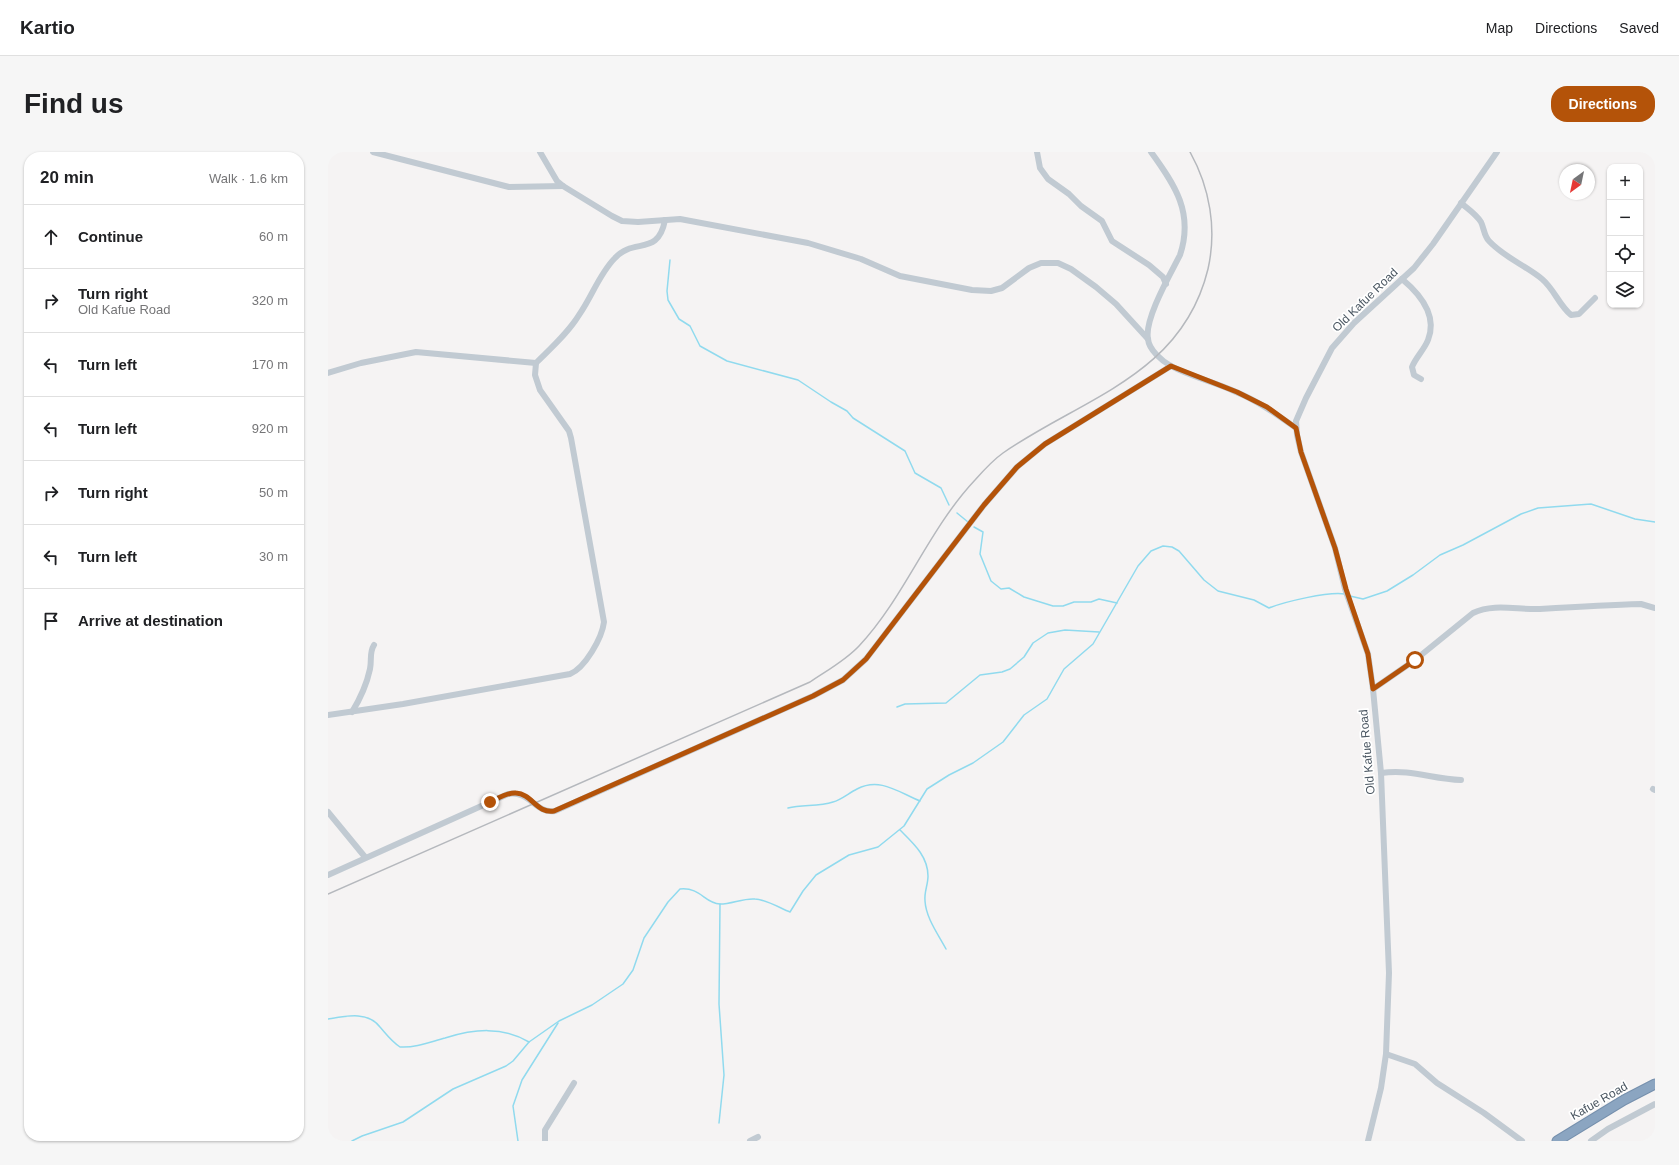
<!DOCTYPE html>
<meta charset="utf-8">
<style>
body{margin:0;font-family:Arial,sans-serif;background:#f6f6f6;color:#202124}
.controls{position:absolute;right:12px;top:12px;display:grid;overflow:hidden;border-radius:8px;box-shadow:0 1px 3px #0004}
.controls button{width:36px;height:36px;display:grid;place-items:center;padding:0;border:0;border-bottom:1px solid #e0e0e0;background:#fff;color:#202124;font:20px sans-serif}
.compass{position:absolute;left:1231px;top:12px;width:36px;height:36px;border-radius:50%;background:#fff;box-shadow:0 1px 3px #0004;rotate:213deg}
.stop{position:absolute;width:12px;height:12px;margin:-9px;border:3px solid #b45309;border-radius:50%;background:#fff}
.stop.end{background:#b45309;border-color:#fff;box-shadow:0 1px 4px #0008}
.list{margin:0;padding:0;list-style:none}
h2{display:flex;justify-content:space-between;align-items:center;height:52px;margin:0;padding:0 16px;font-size:17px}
h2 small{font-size:13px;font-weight:400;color:#757577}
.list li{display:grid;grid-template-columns:26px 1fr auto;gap:12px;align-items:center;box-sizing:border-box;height:64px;padding:0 16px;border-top:1px solid #e0e0e0}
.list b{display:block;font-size:15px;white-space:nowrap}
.list p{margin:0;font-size:13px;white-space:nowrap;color:#757577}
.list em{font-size:13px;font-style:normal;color:#757577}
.icon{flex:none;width:22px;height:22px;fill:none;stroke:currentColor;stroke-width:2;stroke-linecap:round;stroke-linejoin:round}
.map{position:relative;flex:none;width:1327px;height:989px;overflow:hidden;border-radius:16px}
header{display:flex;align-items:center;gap:24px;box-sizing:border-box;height:56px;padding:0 20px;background:#fff;border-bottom:1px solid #e0e0e0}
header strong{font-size:19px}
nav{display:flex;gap:22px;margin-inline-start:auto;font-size:14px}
.intro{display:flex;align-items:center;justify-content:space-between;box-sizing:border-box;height:96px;padding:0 24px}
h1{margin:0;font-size:28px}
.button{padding:10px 18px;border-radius:16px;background:#b45309;color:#fff;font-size:14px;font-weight:700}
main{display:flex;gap:24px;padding:0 24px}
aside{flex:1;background:#fff;border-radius:16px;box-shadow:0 1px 3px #0004}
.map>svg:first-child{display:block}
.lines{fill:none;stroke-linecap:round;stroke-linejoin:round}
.stream{stroke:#90daee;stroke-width:1.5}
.highway-casing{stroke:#7690ad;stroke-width:11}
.minor{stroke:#c1cad2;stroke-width:6}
.highway{stroke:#8ba5c1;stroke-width:9}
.rail{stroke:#b5b8bd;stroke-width:1.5}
.route{stroke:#b45309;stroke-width:5}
.labels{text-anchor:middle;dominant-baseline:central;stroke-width:3.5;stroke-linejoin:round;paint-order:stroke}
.street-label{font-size:12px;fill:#4a5661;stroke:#fff}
</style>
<header>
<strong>Kartio</strong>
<nav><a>Map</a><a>Directions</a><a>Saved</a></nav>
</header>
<div class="intro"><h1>Find us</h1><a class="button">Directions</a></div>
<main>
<aside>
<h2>20 min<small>Walk · 1.6 km</small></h2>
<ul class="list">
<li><svg class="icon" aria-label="ahead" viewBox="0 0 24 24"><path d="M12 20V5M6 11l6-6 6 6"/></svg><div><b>Continue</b></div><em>60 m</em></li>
<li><svg class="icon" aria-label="right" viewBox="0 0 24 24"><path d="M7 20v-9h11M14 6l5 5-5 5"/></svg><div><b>Turn right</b><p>Old Kafue Road</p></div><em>320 m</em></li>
<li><svg class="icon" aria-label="left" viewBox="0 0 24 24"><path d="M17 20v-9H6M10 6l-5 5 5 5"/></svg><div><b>Turn left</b></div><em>170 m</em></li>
<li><svg class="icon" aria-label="left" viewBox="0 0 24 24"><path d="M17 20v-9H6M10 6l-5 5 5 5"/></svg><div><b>Turn left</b></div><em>920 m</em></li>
<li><svg class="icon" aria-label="right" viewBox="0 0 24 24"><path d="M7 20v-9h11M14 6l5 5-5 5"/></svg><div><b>Turn right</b></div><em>50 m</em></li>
<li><svg class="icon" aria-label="left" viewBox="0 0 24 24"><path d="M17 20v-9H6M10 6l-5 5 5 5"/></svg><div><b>Turn left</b></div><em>30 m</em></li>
<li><svg class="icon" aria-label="arrive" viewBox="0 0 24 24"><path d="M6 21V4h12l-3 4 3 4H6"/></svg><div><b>Arrive at destination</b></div></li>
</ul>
</aside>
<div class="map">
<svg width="1327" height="989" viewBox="0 0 1327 989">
<rect width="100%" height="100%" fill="#f5f3f3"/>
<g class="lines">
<!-- stream -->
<g class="stream">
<path d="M 342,108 L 339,139 L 340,148 L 351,167 L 362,174 L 372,194 L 399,209 L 470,228 L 503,250 L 519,259 L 525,266 L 577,299 L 587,321 L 613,336 L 621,353"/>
<path d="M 629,361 L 640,370"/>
<path d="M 646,375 L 655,380 L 652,402 L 663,429 L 673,437 L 681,436 L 696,445 L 725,454 L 735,454 L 746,450 L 763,450 L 771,447 L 789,451"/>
<path d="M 1022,444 L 1035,447 L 1059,439 L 1085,423 L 1112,403 L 1135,393 L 1193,362 L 1210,356 L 1263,352 L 1307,367 L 1327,370"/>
<path d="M 569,555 L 577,552 L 618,551 L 652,523 L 674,520 L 682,517 L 696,505 L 705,491 L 720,481 L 737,478 L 771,480"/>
<path d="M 460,656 C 474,652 490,655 505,650 C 513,648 521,641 529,637 C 552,625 570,640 592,649"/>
<path d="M 572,678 C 585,691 600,704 600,724 C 600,733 596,740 597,749 C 598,766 610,782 618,797"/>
<path d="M 0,867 C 18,864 40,859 52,875 C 59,883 63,889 72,895 C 88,896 102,890 117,886 C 146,877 174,874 201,890"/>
<path d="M 391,971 L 396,923 L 391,852 L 392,752"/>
<path d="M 24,989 L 34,984 L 75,970 L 125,937 L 178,914 L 185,909 L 201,890 L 231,869 L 264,853 L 295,832 L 305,818 L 316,786 L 340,750 L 352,737 C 373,735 376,751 392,752 C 404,752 415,746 427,747 C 437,747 452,756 462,760 L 475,739 L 488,723 L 521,703 L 550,695 L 576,674 L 599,637 L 621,623 L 645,611 L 675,590 L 696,563 L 719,547 L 736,517 L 765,492 L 810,414 L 823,399 L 835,394 L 844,395 L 851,399 L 876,428 L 890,439 L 926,448 L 941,456 C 956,450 1001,439 1017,442"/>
<path d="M 190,989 L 185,954 L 194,928 L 230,871"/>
</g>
<defs>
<path id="highway" d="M 1229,989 L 1296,948 L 1327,932"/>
</defs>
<!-- highway casing -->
<use href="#highway" class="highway-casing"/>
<!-- minor -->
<g class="minor">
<path d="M 45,0 L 181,35 L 235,34"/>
<path d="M 212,0 L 229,29 L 235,34 L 284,64 L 294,69 L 310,70 L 352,67 L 480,91 L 533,107 L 572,124 L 644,138 L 663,139 L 674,136 L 701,116 L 713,111 L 730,111 L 743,117 L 768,135 L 788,152 L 820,187"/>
<path d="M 709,0 L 712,16 L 720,27 L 741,42 L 753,54 L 774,69 L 784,89 L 821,113 L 835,125 L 838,132"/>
<path d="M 823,0 C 847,33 866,61 852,103 C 843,121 816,167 820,187 C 821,198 834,209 843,214 C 863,225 887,230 908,240 C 930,249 948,262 968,276"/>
<path d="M 1133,51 C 1140,57 1148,62 1153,70 C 1156,76 1156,84 1161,89 C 1177,106 1197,113 1214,127 C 1226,137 1231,153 1243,163 L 1251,162 L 1267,146"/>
<path d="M 1074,127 C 1092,142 1110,163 1100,188 C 1096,198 1088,205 1084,215 L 1086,223 L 1093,227"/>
<path d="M 0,221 L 33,211 L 88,200 L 208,211 C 223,196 240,181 251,163 C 264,145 271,122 287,106 C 306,85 330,105 337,68"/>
<path d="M 1045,537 L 1087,508 L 1145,461 C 1166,451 1189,458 1212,457 C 1245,455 1279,453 1313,452 L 1327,456"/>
<path d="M 24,560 C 32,547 39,531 42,517 C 44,507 41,501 46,493"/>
<path d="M 0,563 L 75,552 L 242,522 C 257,516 274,486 276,470 L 243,286 L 241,279 L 212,238 L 207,223 L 208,211"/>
<path d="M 1053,621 C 1084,617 1104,627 1133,628"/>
<path d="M 1325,637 L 1327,638"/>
<path d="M 0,660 L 37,705"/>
<path d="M 0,723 L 180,642 C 202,638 207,662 227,659 L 485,544 L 515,528 L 538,507 L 656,353 L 689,315 L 717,292 L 843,214"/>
<path d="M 1058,902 L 1087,912 L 1109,931 L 1156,961 L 1194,989"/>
<path d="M 217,989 L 217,978 L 246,931"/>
<path d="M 422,989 L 430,985"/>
<path d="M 1040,989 L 1053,936 L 1058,902 L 1061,821 L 1053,621 L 1045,537 L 1040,502 L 1017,437 L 1007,396 L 973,300 L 969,283 L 968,269 L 978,246 L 1004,196 L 1026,171 L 1086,116 L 1105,92 L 1169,0"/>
<path d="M 1263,989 L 1280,977 L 1327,952"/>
</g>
<!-- highway -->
<use href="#highway" class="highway"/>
<!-- rail -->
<path class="rail" d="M 0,742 L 482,530 C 498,519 517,509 531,494 C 577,445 600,378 647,328 C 655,319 665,308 675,301 C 754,246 854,224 880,117 C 889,77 882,36 862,0"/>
</g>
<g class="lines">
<!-- route -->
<path class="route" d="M 162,650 C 169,647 179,640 188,641 C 204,642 209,662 226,659 L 485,544 L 515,528 L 538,507 L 656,353 L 689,315 L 717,292 L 843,214 L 909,240 L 939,255 L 968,276 L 973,300 L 1007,396 L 1018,437 L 1040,502 L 1045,537 L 1087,508"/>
</g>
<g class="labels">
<!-- street labels -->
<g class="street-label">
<text transform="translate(1037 148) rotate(-44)">Old Kafue Road</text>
<text transform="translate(1039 600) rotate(-95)">Old Kafue Road</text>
<text transform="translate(1271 949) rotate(-30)">Kafue Road</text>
</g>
</g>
</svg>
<div class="controls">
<button>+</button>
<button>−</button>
<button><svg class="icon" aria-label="locate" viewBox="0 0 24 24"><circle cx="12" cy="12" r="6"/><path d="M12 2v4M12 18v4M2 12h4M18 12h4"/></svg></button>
<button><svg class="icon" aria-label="layers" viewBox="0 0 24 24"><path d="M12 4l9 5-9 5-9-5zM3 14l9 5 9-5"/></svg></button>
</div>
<svg class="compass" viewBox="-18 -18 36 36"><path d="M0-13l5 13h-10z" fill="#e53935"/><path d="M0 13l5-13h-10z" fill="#757577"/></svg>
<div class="stop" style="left:1087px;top:508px"></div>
<div class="stop end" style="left:162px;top:650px"></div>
</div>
</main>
